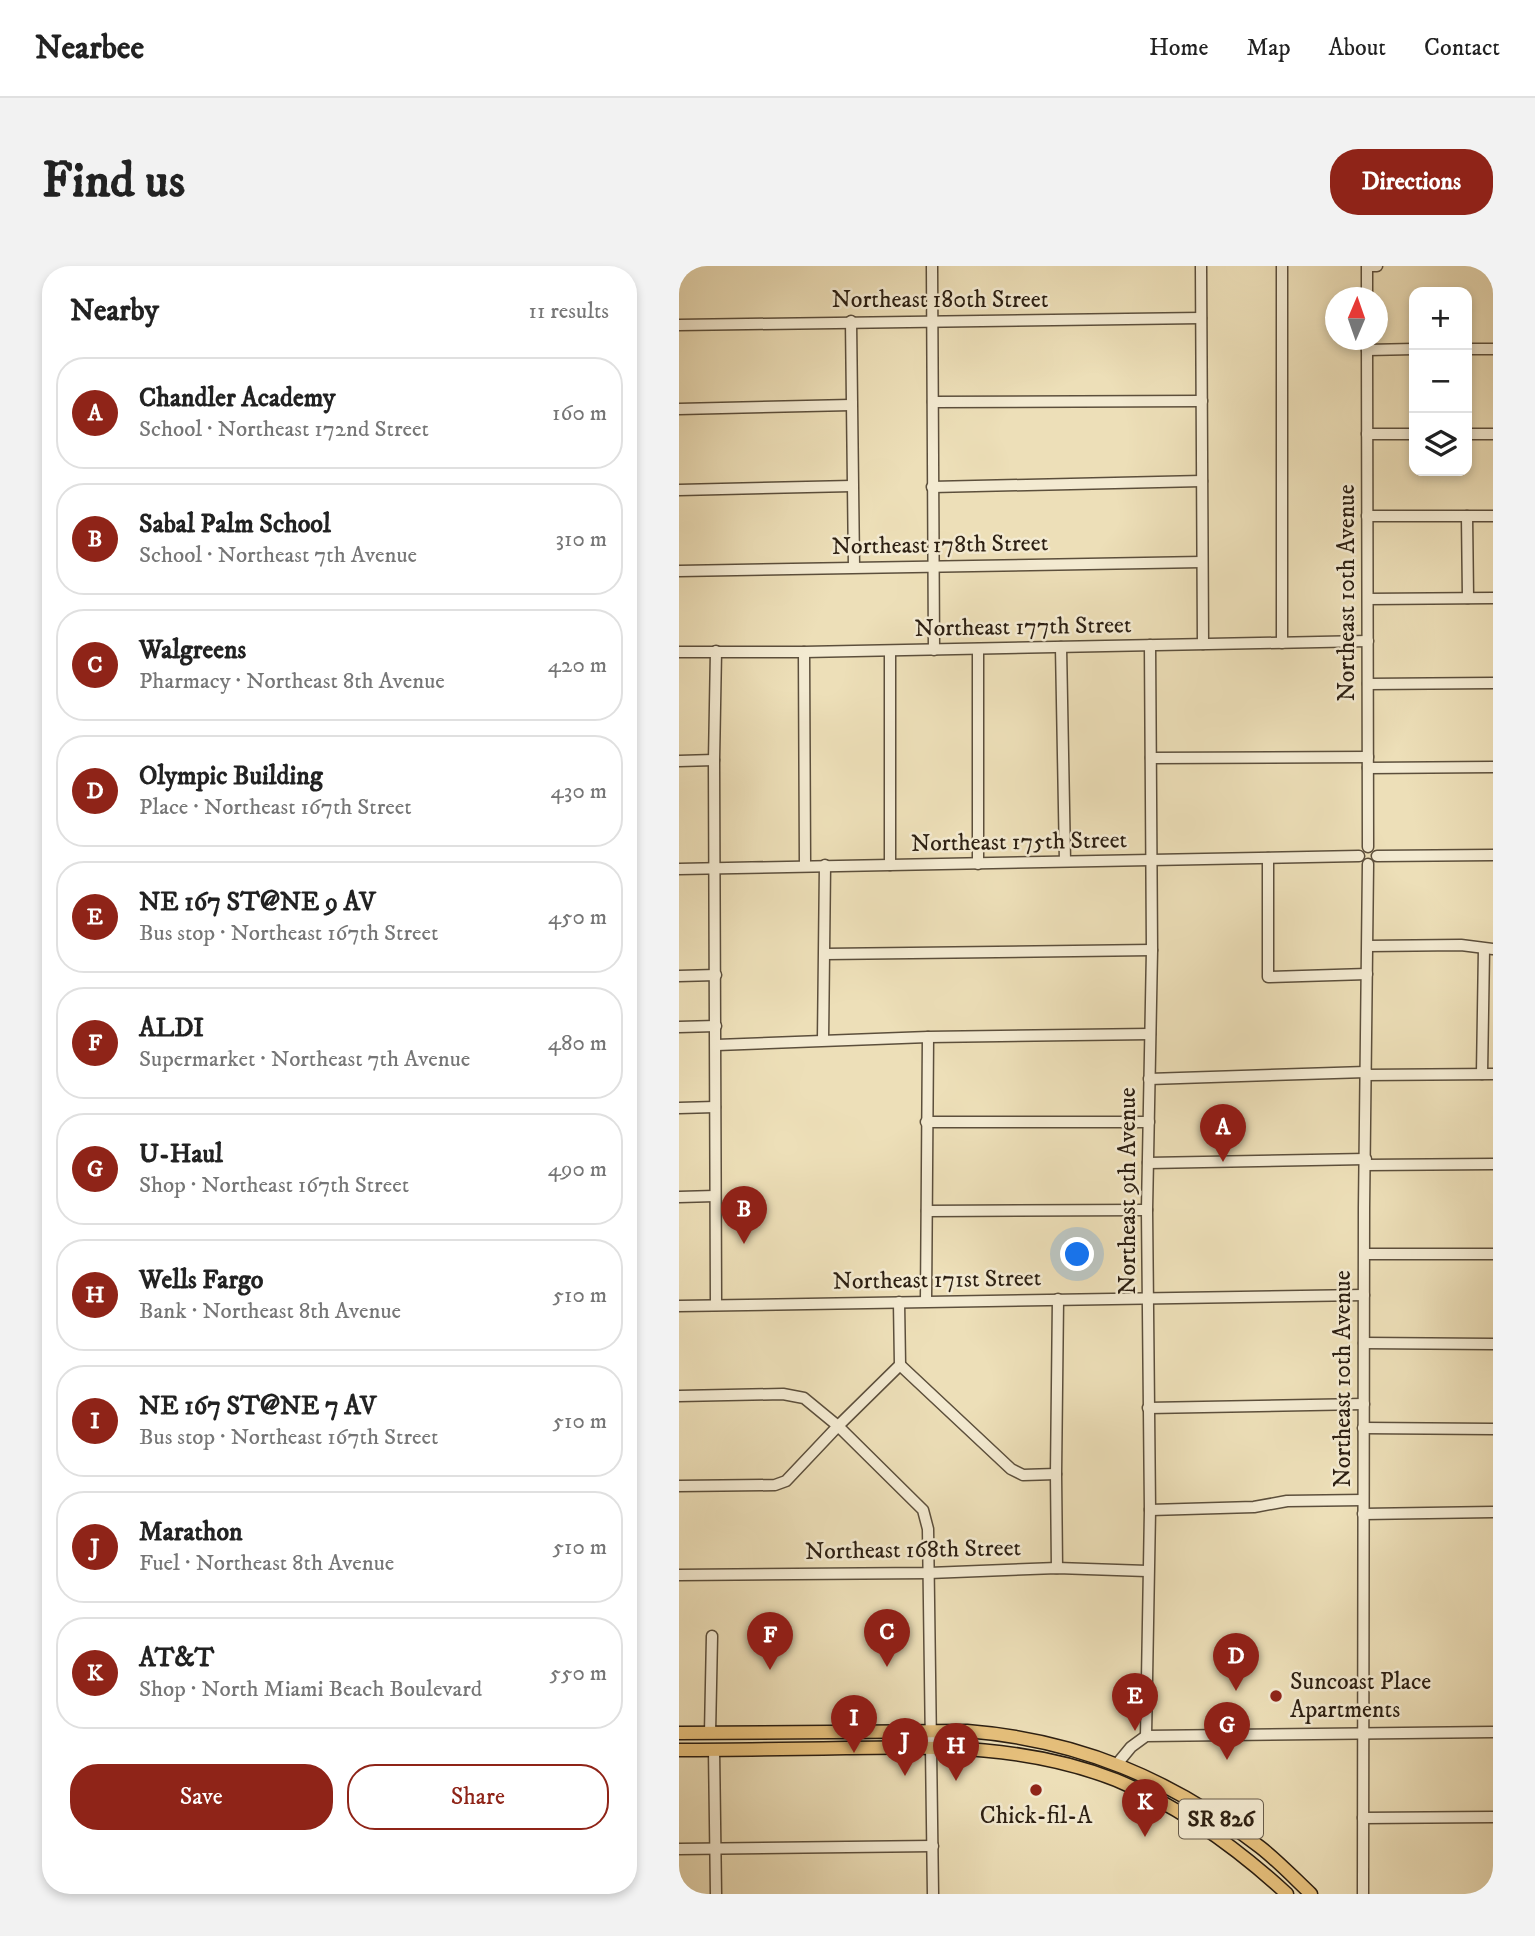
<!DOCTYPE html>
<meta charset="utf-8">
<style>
body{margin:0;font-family:"IM FELL DW Pica",serif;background:#f2f2f2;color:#222}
.controls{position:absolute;right:21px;top:21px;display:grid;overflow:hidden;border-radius:14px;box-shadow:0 4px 10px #0003}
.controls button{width:63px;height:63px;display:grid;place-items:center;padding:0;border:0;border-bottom:2px solid #e0e0e0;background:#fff;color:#222;font:35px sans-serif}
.compass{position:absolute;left:646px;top:21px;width:63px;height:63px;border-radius:50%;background:#fff;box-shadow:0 4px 10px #0003;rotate:2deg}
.you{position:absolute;left:399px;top:989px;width:24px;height:24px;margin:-18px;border:5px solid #fff;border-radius:50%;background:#1a73e8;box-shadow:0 0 0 10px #1a73e833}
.badge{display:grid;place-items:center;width:46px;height:46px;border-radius:50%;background:#8f2418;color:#fff;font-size:23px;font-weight:700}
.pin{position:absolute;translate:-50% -58px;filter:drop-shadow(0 2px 4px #0008)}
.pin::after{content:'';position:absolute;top:37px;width:24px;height:21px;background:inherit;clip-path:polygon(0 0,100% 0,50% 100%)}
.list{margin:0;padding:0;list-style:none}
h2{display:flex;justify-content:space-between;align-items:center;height:91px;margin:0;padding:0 28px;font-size:30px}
h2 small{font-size:23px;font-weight:400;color:#767676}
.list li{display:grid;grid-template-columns:46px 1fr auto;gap:21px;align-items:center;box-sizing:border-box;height:112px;margin:0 14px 14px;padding:0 14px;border:2px solid #e0e0e0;border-radius:28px}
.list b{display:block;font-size:26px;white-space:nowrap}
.list p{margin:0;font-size:23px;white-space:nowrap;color:#767676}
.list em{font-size:23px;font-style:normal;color:#767676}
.actions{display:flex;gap:14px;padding:21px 28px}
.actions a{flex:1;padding:16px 0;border:2px solid #8f2418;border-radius:28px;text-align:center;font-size:24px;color:#8f2418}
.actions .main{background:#8f2418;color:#fff}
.icon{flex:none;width:38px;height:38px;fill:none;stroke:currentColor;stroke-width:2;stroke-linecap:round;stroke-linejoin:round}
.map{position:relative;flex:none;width:814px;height:1628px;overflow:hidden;border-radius:28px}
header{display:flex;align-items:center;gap:42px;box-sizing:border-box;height:98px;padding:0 35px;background:#fff;border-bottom:2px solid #e0e0e0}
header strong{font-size:33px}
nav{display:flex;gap:38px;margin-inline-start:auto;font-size:24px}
.intro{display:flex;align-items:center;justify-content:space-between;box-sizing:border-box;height:168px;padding:0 42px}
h1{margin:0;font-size:49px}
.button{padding:18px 32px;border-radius:28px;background:#8f2418;color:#fff;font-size:24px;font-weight:700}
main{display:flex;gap:42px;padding:0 42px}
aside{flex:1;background:#fff;border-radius:28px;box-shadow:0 4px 10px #0003}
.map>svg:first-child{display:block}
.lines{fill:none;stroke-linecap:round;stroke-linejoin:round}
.minor-casing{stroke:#5c4f3c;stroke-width:13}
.major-casing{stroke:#2c1f12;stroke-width:15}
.minor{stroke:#f3ead1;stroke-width:10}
.major{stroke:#e6c07c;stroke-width:12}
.poi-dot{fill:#8f2418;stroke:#f3ead1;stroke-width:2.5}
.labels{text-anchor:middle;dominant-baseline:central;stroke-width:5;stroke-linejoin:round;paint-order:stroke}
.shield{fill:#f3ead1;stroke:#685c4b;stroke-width:2}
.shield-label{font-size:23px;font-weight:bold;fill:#2c1f12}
.street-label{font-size:24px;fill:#2c1f12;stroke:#f3ead1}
.poi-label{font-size:24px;fill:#2c1f12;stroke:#f3ead1;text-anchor:start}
</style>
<header>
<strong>Nearbee</strong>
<nav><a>Home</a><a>Map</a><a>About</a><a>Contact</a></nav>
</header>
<div class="intro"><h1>Find us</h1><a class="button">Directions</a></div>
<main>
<aside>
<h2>Nearby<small>11 results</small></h2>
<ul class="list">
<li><span class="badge">A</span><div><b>Chandler Academy</b><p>School · Northeast 172nd Street</p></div><em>160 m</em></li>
<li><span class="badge">B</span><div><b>Sabal Palm School</b><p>School · Northeast 7th Avenue</p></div><em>310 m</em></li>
<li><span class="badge">C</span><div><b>Walgreens</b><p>Pharmacy · Northeast 8th Avenue</p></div><em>420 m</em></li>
<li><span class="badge">D</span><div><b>Olympic Building</b><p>Place · Northeast 167th Street</p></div><em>430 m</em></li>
<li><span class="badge">E</span><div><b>NE 167 ST@NE 9 AV</b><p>Bus stop · Northeast 167th Street</p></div><em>450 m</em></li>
<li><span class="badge">F</span><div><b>ALDI</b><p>Supermarket · Northeast 7th Avenue</p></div><em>480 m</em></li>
<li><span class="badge">G</span><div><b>U-Haul</b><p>Shop · Northeast 167th Street</p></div><em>490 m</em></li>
<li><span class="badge">H</span><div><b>Wells Fargo</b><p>Bank · Northeast 8th Avenue</p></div><em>510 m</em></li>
<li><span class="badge">I</span><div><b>NE 167 ST@NE 7 AV</b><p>Bus stop · Northeast 167th Street</p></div><em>510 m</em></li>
<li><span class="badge">J</span><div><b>Marathon</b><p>Fuel · Northeast 8th Avenue</p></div><em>510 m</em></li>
<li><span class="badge">K</span><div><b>AT&amp;T</b><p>Shop · North Miami Beach Boulevard</p></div><em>550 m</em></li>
</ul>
<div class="actions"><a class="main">Save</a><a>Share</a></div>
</aside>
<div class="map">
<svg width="814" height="1628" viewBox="0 0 814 1628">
<rect width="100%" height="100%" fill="#eddfb8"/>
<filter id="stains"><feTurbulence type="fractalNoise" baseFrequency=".00286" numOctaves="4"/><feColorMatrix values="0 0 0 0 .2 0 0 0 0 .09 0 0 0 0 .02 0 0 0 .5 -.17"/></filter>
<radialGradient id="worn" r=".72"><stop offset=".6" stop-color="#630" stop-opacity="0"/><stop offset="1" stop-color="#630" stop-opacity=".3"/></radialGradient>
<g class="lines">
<defs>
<g id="minor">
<path d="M 253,0 L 255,384"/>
<path d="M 522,0 L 524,378"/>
<path d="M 688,32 L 688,0 L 698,0"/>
<path d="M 172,55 L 175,301"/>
<path d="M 0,59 L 522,52"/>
<path d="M 688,74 L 689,581"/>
<path d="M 788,83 L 814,83"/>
<path d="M 688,84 L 735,83"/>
<path d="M 254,136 L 523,135"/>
<path d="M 0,143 L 172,139"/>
<path d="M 688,168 L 735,168"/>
<path d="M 788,168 L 814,168"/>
<path d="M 253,221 L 523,215"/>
<path d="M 0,224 L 173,220"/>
<path d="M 688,250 L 814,250"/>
<path d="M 788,250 L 789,332"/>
<path d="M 0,305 L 523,296"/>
<path d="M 689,333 L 814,332"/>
<path d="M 603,377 L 603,0"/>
<path d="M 382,381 L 386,595"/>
<path d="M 299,383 L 299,598"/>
<path d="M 211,385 L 211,599"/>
<path d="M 0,386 L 125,386 L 689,375"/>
<path d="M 125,386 L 126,600"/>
<path d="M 689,418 L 814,417"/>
<path d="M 472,492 L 689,491"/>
<path d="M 0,495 L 35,494"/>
<path d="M 689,502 L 814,501"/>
<path d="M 698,590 L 814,589"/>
<path d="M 589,592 L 589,711 L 688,708"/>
<path d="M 0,603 L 680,590"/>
<path d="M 689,680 L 782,679 L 814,683"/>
<path d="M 146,688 L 473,684"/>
<path d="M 0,710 L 37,709"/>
<path d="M 0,761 L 37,760"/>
<path d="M 144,774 L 146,599"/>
<path d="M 38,779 L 249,771 L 471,768"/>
<path d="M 803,808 L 805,683"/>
<path d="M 687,809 L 814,808"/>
<path d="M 470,813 L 687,806"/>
<path d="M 0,842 L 36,841"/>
<path d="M 247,856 L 470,856"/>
<path d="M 469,897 L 687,893"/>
<path d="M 687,899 L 814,898"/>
<path d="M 0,931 L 36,930"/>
<path d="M 248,945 L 468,944"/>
<path d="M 686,988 L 814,988"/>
<path d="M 247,1035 L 249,771"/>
<path d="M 37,1039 L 35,494 L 37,385"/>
<path d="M 0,1040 L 685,1029"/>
<path d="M 685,1077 L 814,1078"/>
<path d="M 221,1099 L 332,1203 L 344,1209 L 377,1208"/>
<path d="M 0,1130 L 104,1128 L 125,1132 L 159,1160 L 244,1244 L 249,1263 L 254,1628"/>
<path d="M 469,1142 L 685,1138"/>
<path d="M 684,1162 L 814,1163"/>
<path d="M 0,1220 L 96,1219 L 107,1215 L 159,1160 L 221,1099 L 220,1036"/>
<path d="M 471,1244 L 575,1241 L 608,1235 L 684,1234"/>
<path d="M 684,1248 L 814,1246"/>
<path d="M 378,1302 L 377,1208 L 379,1033"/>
<path d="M 0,1309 L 250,1307 L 378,1302 L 468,1305"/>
<path d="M 31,1467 L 33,1370"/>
<path d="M 467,1470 L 471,1244 L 468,944 L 473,684 L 471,379"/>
<path d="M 35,1484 L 37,1628"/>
<path d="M 438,1498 L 452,1481 L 467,1470 L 814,1466"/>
<path d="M 684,1552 L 814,1551"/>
<path d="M 0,1583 L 254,1580"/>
<path d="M 684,1628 L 685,942 L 689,598"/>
</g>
<g id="major">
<path d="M 0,1467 L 288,1465 C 400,1474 492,1513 581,1581 C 599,1595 615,1612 632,1628"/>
<path d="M 0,1484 C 57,1484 113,1483 170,1482 C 261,1480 351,1480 437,1514 C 502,1541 557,1581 608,1628"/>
</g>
</defs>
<!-- minor casing -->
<use href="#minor" class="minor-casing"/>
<!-- major casing -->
<use href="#major" class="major-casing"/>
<!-- minor -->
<use href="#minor" class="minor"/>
<!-- major -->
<use href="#major" class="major"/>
</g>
<!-- markers -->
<g class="poi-dot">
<circle cx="597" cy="1430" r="7"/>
<circle cx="357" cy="1524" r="7"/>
</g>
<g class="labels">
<!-- shield labels -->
<rect class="shield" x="500" y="1533.5" width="84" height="39" rx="5"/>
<g class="shield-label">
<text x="542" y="1553">SR 826</text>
</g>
<!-- street labels -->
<g class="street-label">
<text x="261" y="34">Northeast 180th Street</text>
<text transform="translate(261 279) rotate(-1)">Northeast 178th Street</text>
<text transform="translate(668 327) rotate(-90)">Northeast 10th Avenue</text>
<text transform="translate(344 361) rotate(-1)">Northeast 177th Street</text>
<text transform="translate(340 576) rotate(-1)">Northeast 175th Street</text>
<text transform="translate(449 925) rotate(-90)">Northeast 9th Avenue</text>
<text transform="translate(258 1014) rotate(-1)">Northeast 171st Street</text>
<text transform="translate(664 1113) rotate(-90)">Northeast 10th Avenue</text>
<text transform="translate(234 1284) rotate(-1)">Northeast 168th Street</text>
</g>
<!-- poi labels -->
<g class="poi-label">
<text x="611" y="1416">Suncoast Place<tspan x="611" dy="28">Apartments</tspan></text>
<text x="357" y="1550" text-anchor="middle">Chick-fil-A</text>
</g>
</g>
<rect width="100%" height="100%" filter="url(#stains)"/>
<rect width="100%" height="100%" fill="url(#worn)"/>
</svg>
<div class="controls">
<button>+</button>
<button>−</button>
<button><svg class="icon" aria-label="layers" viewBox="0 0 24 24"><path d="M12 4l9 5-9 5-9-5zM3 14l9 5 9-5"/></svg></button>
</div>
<svg class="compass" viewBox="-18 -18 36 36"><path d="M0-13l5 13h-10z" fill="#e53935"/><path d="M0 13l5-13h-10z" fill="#767676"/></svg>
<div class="you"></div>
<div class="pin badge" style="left:544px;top:896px">A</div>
<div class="pin badge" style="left:65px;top:978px">B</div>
<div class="pin badge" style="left:208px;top:1401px">C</div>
<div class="pin badge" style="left:557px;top:1425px">D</div>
<div class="pin badge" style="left:456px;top:1465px">E</div>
<div class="pin badge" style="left:91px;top:1404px">F</div>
<div class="pin badge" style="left:548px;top:1494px">G</div>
<div class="pin badge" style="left:277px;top:1515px">H</div>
<div class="pin badge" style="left:175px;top:1487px">I</div>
<div class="pin badge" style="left:226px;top:1510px">J</div>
<div class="pin badge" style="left:466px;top:1571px">K</div>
</div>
</main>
